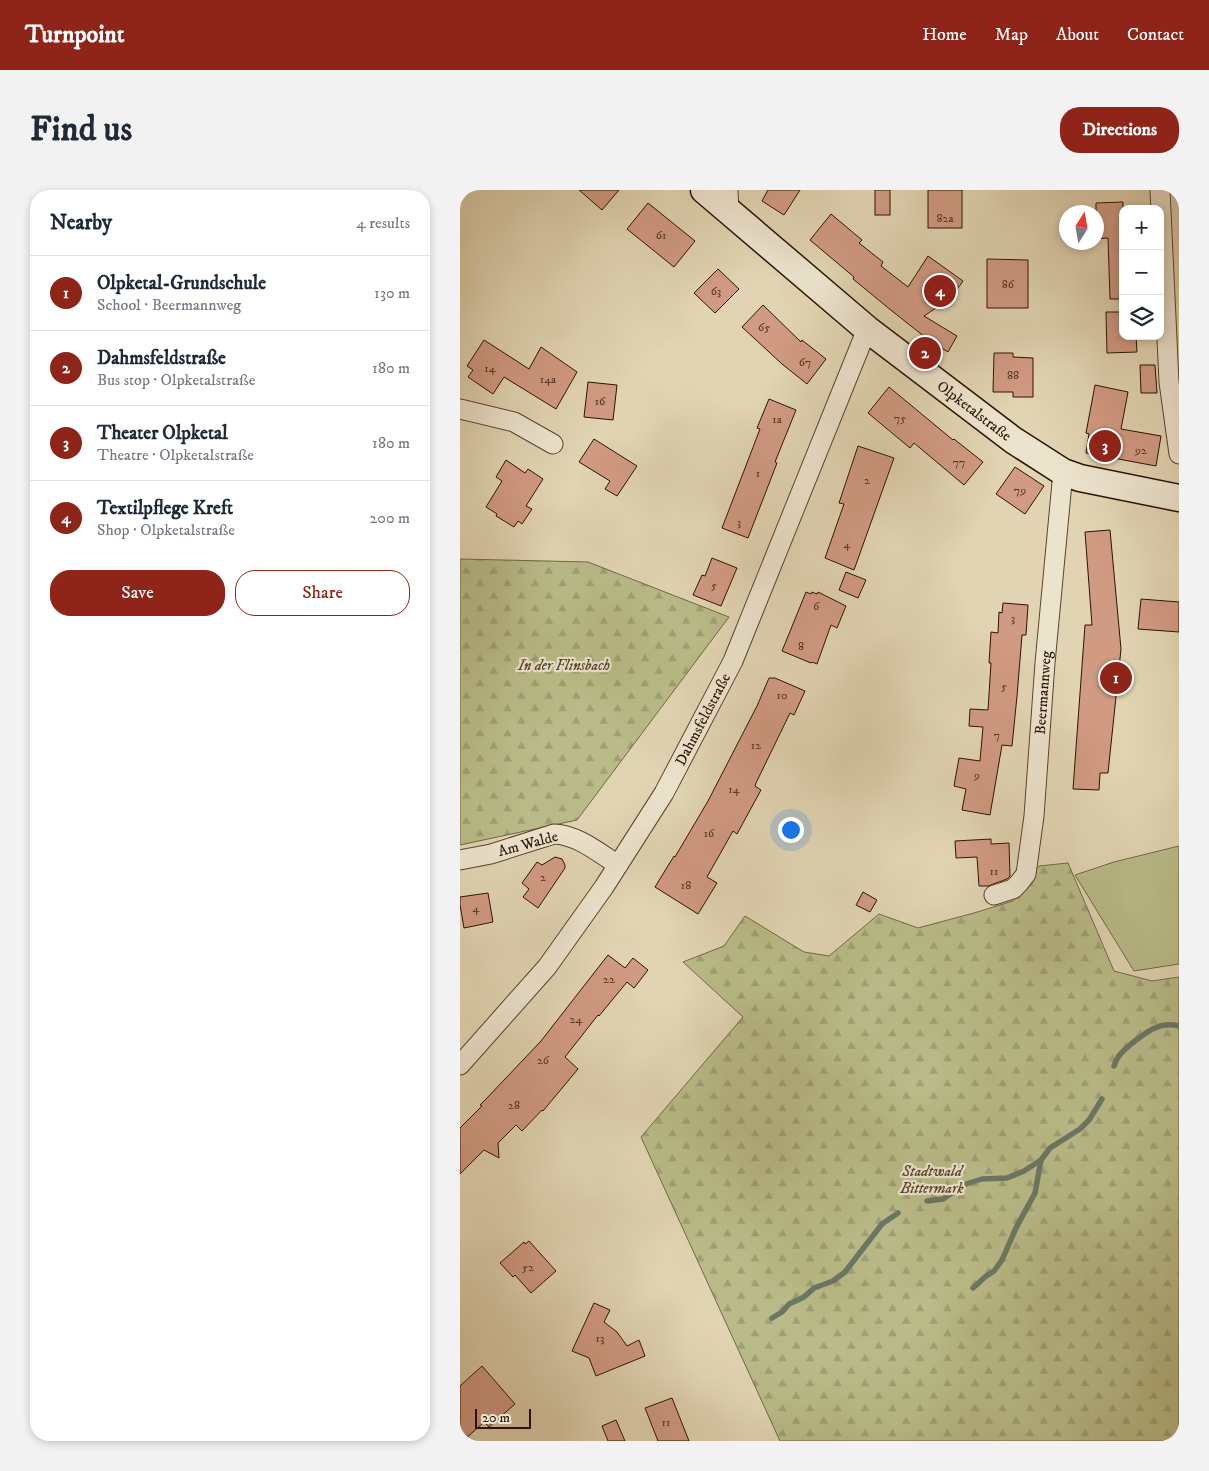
<!DOCTYPE html>
<meta charset="utf-8">
<style>
body{margin:0;font-family:"IM FELL DW Pica",serif;background:#f2f2f3;color:#1f2937}
.controls{position:absolute;right:15px;top:15px;display:grid;overflow:hidden;border-radius:10px;box-shadow:0 2px 8px #0003}
.controls button{width:45px;height:45px;display:grid;place-items:center;padding:0;border:0;border-bottom:1px solid #e0e1e3;background:#fff;color:#1f2937;font:25px sans-serif}
.compass{position:absolute;left:599px;top:15px;width:45px;height:45px;border-radius:50%;background:#fff;box-shadow:0 2px 8px #0003;rotate:11deg}
.scale{position:absolute;left:15px;bottom:12px;width:56px;box-sizing:border-box;padding-left:5px;border:2px solid #2d1305;border-top:0;font-size:14px;line-height:18px;white-space:nowrap;color:#2d1305;-webkit-text-stroke:4px #ece3cd;paint-order:stroke}
.you{position:absolute;left:330px;top:639px;width:18px;height:18px;margin:-12px;border:4px solid #fff;border-radius:50%;background:#1a73e8;box-shadow:0 0 0 8px #1a73e833}
.badge{display:grid;place-items:center;width:32px;height:32px;border-radius:50%;background:#8f2418;color:#fff;font-size:16px;font-weight:700}
.pin{position:absolute;translate:-50% -50%;border:2px solid #fff;box-shadow:0 1px 5px #0006}
.list{margin:0;padding:0;list-style:none}
h2{display:flex;justify-content:space-between;align-items:center;height:65px;margin:0;padding:0 20px;font-size:21px}
h2 small{font-size:16px;font-weight:400;color:#747a83}
.list li{display:grid;grid-template-columns:32px 1fr auto;gap:15px;align-items:center;box-sizing:border-box;height:75px;padding:0 20px;border-top:1px solid #e0e1e3}
.list b{display:block;font-size:19px;white-space:nowrap}
.list p{margin:0;font-size:16px;white-space:nowrap;color:#747a83}
.list em{font-size:16px;font-style:normal;color:#747a83}
.actions{display:flex;gap:10px;padding:15px 20px}
.actions a{flex:1;padding:11px 0;border:1px solid #8f2418;border-radius:20px;text-align:center;font-size:18px;color:#8f2418}
.actions .main{background:#8f2418;color:#fff}
.icon{flex:none;width:28px;height:28px;fill:none;stroke:currentColor;stroke-width:2;stroke-linecap:round;stroke-linejoin:round}
.map{position:relative;flex:none;width:719px;height:1251px;overflow:hidden;border-radius:20px}
header{display:flex;align-items:center;gap:30px;box-sizing:border-box;height:70px;padding:0 25px;background:#8f2418;color:#fff}
header strong{font-size:24px}
nav{display:flex;gap:28px;margin-inline-start:auto;font-size:18px}
.intro{display:flex;align-items:center;justify-content:space-between;box-sizing:border-box;height:120px;padding:0 30px}
h1{margin:0;font-size:35px}
.button{padding:12px 22px;border-radius:20px;background:#8f2418;color:#fff;font-size:18px;font-weight:700}
main{display:flex;gap:30px;padding:0 30px}
aside{flex:1;background:#fff;border-radius:20px;box-shadow:0 2px 8px #0003}
.map>svg:first-child{display:block}
.forest{fill:url(#forest-firs);stroke:#736746}
.green{fill:#b9bb88;stroke:#736746}
.lines{fill:none;stroke-linecap:round;stroke-linejoin:round}
.stream{stroke:#6b7766;stroke-width:5.5}
.building{fill:#d19a82;stroke:#2d1305}
.street-casing{stroke:#5a4330;stroke-width:21}
.secondary-casing{stroke:#2d1305;stroke-width:29}
.street{stroke:#ece3cd;stroke-width:19}
.secondary{stroke:#ece3cd;stroke-width:26}
.labels{text-anchor:middle;dominant-baseline:central;stroke-width:4.5;stroke-linejoin:round;paint-order:stroke}
.number-label{font-size:12px;fill:#563524}
.street-label{font-size:15px;fill:#2d1305;stroke:#ece3cd}
.park-label{font-size:15px;font-style:italic;fill:#57452c;stroke:#ece3cd}
</style>
<header>
<strong>Turnpoint</strong>
<nav><a>Home</a><a>Map</a><a>About</a><a>Contact</a></nav>
</header>
<div class="intro"><h1>Find us</h1><a class="button">Directions</a></div>
<main>
<aside>
<h2>Nearby<small>4 results</small></h2>
<ul class="list">
<li><span class="badge">1</span><div><b>Olpketal-Grundschule</b><p>School · Beermannweg</p></div><em>130 m</em></li>
<li><span class="badge">2</span><div><b>Dahmsfeldstraße</b><p>Bus stop · Olpketalstraße</p></div><em>180 m</em></li>
<li><span class="badge">3</span><div><b>Theater Olpketal</b><p>Theatre · Olpketalstraße</p></div><em>180 m</em></li>
<li><span class="badge">4</span><div><b>Textilpflege Kreft</b><p>Shop · Olpketalstraße</p></div><em>200 m</em></li>
</ul>
<div class="actions"><a class="main">Save</a><a>Share</a></div>
</aside>
<div class="map">
<svg width="719" height="1251" viewBox="0 0 719 1251">
<defs>
<pattern id="forest-firs" width="22" height="20" patternUnits="userSpaceOnUse" patternTransform="scale(1.25)"><rect width="22" height="20" fill="#b9bb88"/><path d="M5 1l3.5 6h-7zM16 11l3.5 6h-7z" fill="#9fa074"/></pattern>
</defs>
<rect width="100%" height="100%" fill="#e1d4b2"/>
<filter id="stains"><feTurbulence type="fractalNoise" baseFrequency=".004" numOctaves="4"/><feColorMatrix values="0 0 0 0 .2 0 0 0 0 .09 0 0 0 0 .02 0 0 0 .5 -.17"/></filter>
<radialGradient id="worn" r=".72"><stop offset=".6" stop-color="#630" stop-opacity="0"/><stop offset="1" stop-color="#630" stop-opacity=".3"/></radialGradient>
<!-- forest -->
<g class="forest">
<path d="M 0,369 L 128,372 L 269,427 L 117,630 L 0,655 Z"/>
<path d="M 608,673 L 654,781 L 692,791 L 719,787 L 719,1251 L 320,1251 L 181,947 L 283,827 L 223,772 L 264,756 L 285,726 L 344,762 L 369,766 L 419,724 L 458,738 L 514,723 L 553,711 L 579,676 Z"/>
</g>
<!-- green -->
<path class="green" d="M 719,656 L 719,774 L 674,781 L 615,685 L 654,672 Z"/>
<g class="lines">
<!-- stream -->
<g class="stream">
<path d="M 654,876 C 657,866 662,862 670,855 C 685,843 698,831 719,836"/>
<path d="M 467,1011 L 483,1009 L 506,994 L 522,989 L 547,988 L 564,981 L 581,970 L 590,958 L 620,939 L 629,930 L 642,909"/>
<path d="M 513,1098 L 525,1087 L 534,1081 L 542,1070 L 556,1038 L 575,1003 L 581,970"/>
<path d="M 312,1128 L 322,1122 L 329,1114 L 344,1107 L 354,1098 L 373,1091 L 385,1082 L 422,1034 L 438,1023"/>
</g>
</g>
<!-- building -->
<g class="building">
<path d="M 119,0 L 159,0 L 142,20 Z"/>
<path d="M 308,0 L 340,0 L 324,25 L 302,11 Z"/>
<rect x="415" y="0" width="15" height="25"/>
<rect x="468" y="0" width="34" height="38"/>
<path d="M 663,12 L 663,109 L 650,109 L 648,48 L 636,49 L 636,13 Z"/>
<path d="M 188,13 L 235,51 L 214,77 L 167,39 Z"/>
<path d="M 371,24 L 402,50 L 399,53 L 423,72 L 421,76 L 448,97 L 468,66 L 503,91 L 491,108 L 464,126 L 497,146 L 488,162 L 470,151 L 432,121 L 393,89 L 394,87 L 350,50 Z"/>
<path d="M 527,69 L 568,70 L 568,118 L 527,118 Z"/>
<path d="M 258,79 L 279,99 L 255,123 L 234,103 Z"/>
<path d="M 303,115 L 341,152 L 342,150 L 366,169 L 347,194 L 322,174 L 282,137 Z"/>
<path d="M 646,122 L 663,122 L 663,146 L 676,146 L 677,162 L 647,163 Z"/>
<path d="M 24,150 L 69,179 L 81,157 L 117,182 L 96,219 L 44,187 L 33,204 L 8,187 L 13,180 L 7,176 Z"/>
<path d="M 534,163 L 553,163 L 553,167 L 573,168 L 573,207 L 553,207 L 553,202 L 533,202 Z"/>
<path d="M 680,175 L 695,175 L 697,203 L 681,203 Z"/>
<path d="M 128,192 L 157,195 L 153,230 L 124,227 Z"/>
<path d="M 635,195 L 668,202 L 661,239 L 701,246 L 696,276 L 626,263 L 629,244 L 626,243 Z"/>
<path d="M 429,197 L 493,250 L 494,249 L 523,272 L 504,295 L 454,253 L 450,258 L 408,223 Z"/>
<path d="M 309,209 L 336,220 L 315,272 L 317,273 L 288,348 L 262,338 L 300,239 L 297,238 Z"/>
<path d="M 134,249 L 177,276 L 157,306 L 145,299 L 150,291 L 119,272 Z"/>
<path d="M 398,256 L 434,268 L 394,380 L 365,368 L 384,314 L 379,313 Z"/>
<path d="M 46,270 L 65,283 L 68,279 L 83,289 L 66,316 L 72,319 L 62,334 L 58,331 L 54,337 L 36,326 L 37,324 L 26,317 L 42,291 L 36,287 Z"/>
<path d="M 555,277 L 584,296 L 565,324 L 536,304 Z"/>
<path d="M 650,340 L 661,459 L 648,583 L 640,583 L 639,600 L 613,599 L 625,435 L 632,435 L 625,342 Z"/>
<path d="M 252,368 L 277,378 L 261,416 L 233,405 L 242,385 L 245,386 Z"/>
<path d="M 386,382 L 406,390 L 398,408 L 379,400 Z"/>
<path d="M 346,402 L 351,404 L 352,402 L 357,404 L 358,402 L 386,416 L 377,438 L 371,435 L 357,474 L 352,472 L 351,473 L 322,461 Z"/>
<path d="M 681,409 L 719,412 L 719,442 L 678,439 Z"/>
<path d="M 543,413 L 568,415 L 566,445 L 562,445 L 557,506 L 552,556 L 542,555 L 530,625 L 502,620 L 506,599 L 494,596 L 499,568 L 520,571 L 523,537 L 509,536 L 510,519 L 528,520 L 531,473 L 529,473 L 531,442 L 538,443 L 539,422 L 542,423 Z"/>
<path d="M 309,488 L 315,488 L 345,501 L 334,525 L 330,523 L 296,593 L 295,596 L 301,600 L 277,644 L 273,641 L 247,687 L 257,693 L 238,724 L 195,697 L 214,666 L 215,667 L 248,611 L 297,516 Z"/>
<path d="M 531,649 L 531,654 L 549,653 L 550,686 L 547,689 L 528,696 L 519,696 L 517,667 L 496,668 L 495,651 Z"/>
<path d="M 95,667 L 102,669 L 105,675 L 105,678 L 78,718 L 63,707 L 69,699 L 62,693 L 77,672 L 82,675 Z"/>
<path d="M 403,702 L 417,710 L 410,722 L 396,715 Z"/>
<path d="M 28,703 L 33,732 L 4,738 L 0,715 L 0,707 Z"/>
<path d="M 148,765 L 165,778 L 173,768 L 188,780 L 174,798 L 167,792 L 139,826 L 138,825 L 105,867 L 118,879 L 83,921 L 82,920 L 62,941 L 56,935 L 38,953 L 39,968 L 24,960 L 0,984 L 0,938 L 22,916 L 20,915 L 27,908 L 81,851 Z"/>
<path d="M 69,1051 L 96,1081 L 71,1103 L 55,1085 L 53,1087 L 40,1073 L 64,1052 L 65,1054 Z"/>
<path d="M 134,1113 L 150,1120 L 144,1132 L 157,1142 L 167,1156 L 179,1150 L 185,1166 L 136,1186 L 129,1168 L 112,1161 Z"/>
<path d="M 22,1176 L 55,1214 L 29,1237 L 24,1232 L 3,1251 L 0,1251 L 0,1196 Z"/>
<path d="M 212,1208 L 229,1251 L 198,1251 L 185,1218 Z"/>
<path d="M 156,1230 L 165,1251 L 148,1251 L 142,1236 Z"/>
</g>
<g class="lines">
<defs>
<g id="street">
<path d="M 268,0 L 269,21"/>
<path d="M 700,0 L 709,192 L 719,264"/>
<path d="M 0,219 L 54,232 L 93,254"/>
<path d="M 0,670 L 31,664 L 94,644 C 118,645 139,663 158,675"/>
<path id="s1" d="M 534,705 L 553,699 L 559,693 L 566,684 L 574,626 L 585,473 L 603,282"/>
<path id="s2" d="M 0,875 L 87,777 L 144,697 L 204,603 L 273,471 L 407,139"/>
</g>
<g id="secondary">
<path id="s3" d="M 244,0 L 407,139 L 553,250 L 603,282 L 620,288 L 719,308"/>
</g>
</defs>
<!-- street casing -->
<use href="#street" class="street-casing"/>
<!-- secondary casing -->
<use href="#secondary" class="secondary-casing"/>
<!-- street -->
<use href="#street" class="street"/>
<!-- secondary -->
<use href="#secondary" class="secondary"/>
</g>
<g class="labels">
<!-- number labels -->
<g class="number-label">
<text x="485" y="28">82a</text>
<text x="201" y="45">61</text>
<text x="548" y="94">86</text>
<text x="256" y="101">63</text>
<text x="304" y="137">65</text>
<text x="345" y="172">67</text>
<text x="30" y="178">14</text>
<text x="553" y="185">88</text>
<text x="88" y="189">14a</text>
<text x="140" y="211">16</text>
<text x="440" y="228">75</text>
<text x="317" y="229">1a</text>
<text x="681" y="260">92</text>
<text x="499" y="272">77</text>
<text x="298" y="283">1</text>
<text x="407" y="290">2</text>
<text x="560" y="300">79</text>
<text x="279" y="332">3</text>
<text x="387" y="354">4</text>
<text x="254" y="395">5</text>
<text x="356" y="416">6</text>
<text x="553" y="428">3</text>
<text x="341" y="456">8</text>
<text x="544" y="496">5</text>
<text x="322" y="505">10</text>
<text x="537" y="545">7</text>
<text x="296" y="555">12</text>
<text x="517" y="585">9</text>
<text x="274" y="599">14</text>
<text x="249" y="643">16</text>
<text x="534" y="681">11</text>
<text x="83" y="687">2</text>
<text x="226" y="695">18</text>
<text x="16" y="718">4</text>
<text x="149" y="789">22</text>
<text x="116" y="829">24</text>
<text x="83" y="870">26</text>
<text x="54" y="915">28</text>
<text x="68" y="1077">52</text>
<text x="140" y="1148">13</text>
<text x="206" y="1232">11</text>
</g>
<!-- street labels -->
<g class="street-label">
<text stroke="none"><textPath href="#s3" startOffset="349">Olpketalstraße</textPath></text>
<text stroke="none"><textPath href="#s1" startOffset="222">Beermannweg</textPath></text>
<text stroke="none"><textPath href="#s2" startOffset="424">Dahmsfeldstraße</textPath></text>
<text transform="translate(68 654) rotate(-15)">Am Walde</text>
</g>
<!-- park labels -->
<g class="park-label">
<text x="104" y="475">In der Flinsbach</text>
<text x="472" y="981">Stadtwald<tspan x="472" dy="17">Bittermark</tspan></text>
</g>
</g>
<rect width="100%" height="100%" filter="url(#stains)"/>
<rect width="100%" height="100%" fill="url(#worn)"/>
</svg>
<div class="controls">
<button>+</button>
<button>−</button>
<button><svg class="icon" aria-label="layers" viewBox="0 0 24 24"><path d="M12 4l9 5-9 5-9-5zM3 14l9 5 9-5"/></svg></button>
</div>
<svg class="compass" viewBox="-18 -18 36 36"><path d="M0-13l5 13h-10z" fill="#e53935"/><path d="M0 13l5-13h-10z" fill="#747a83"/></svg>
<div class="scale">20 m</div>
<div class="you"></div>
<div class="pin badge" style="left:656px;top:488px">1</div>
<div class="pin badge" style="left:465px;top:163px">2</div>
<div class="pin badge" style="left:645px;top:256px">3</div>
<div class="pin badge" style="left:480px;top:101px">4</div>
</div>
</main>
